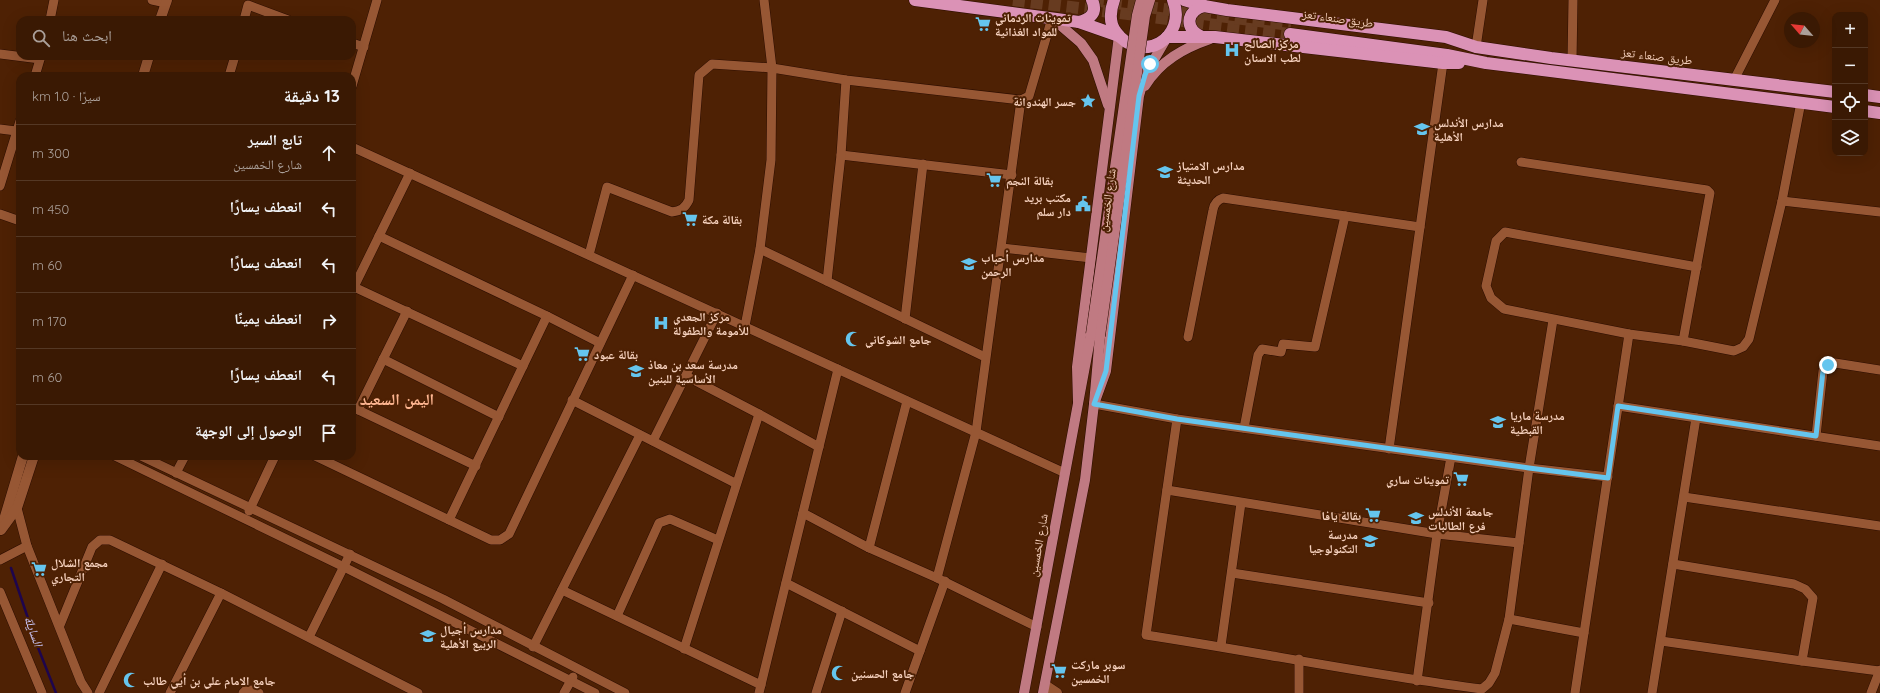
<!DOCTYPE html>
<html lang="ar">
<meta charset="utf-8">
<style>
body{margin:0;font-family:Quicksand,"Noto Naskh Arabic",sans-serif;background:#41220d;color:#f1f3f6;direction:rtl}
.controls{position:absolute;right:12px;top:12px;display:grid;overflow:hidden;border-radius:8px;box-shadow:0 4px 16px #0002}
.controls button{width:36px;height:36px;display:grid;place-items:center;padding:0;border:0;border-bottom:1px solid #543825;background:#3a1903;color:#f1f3f6;font:20px sans-serif}
.compass{position:absolute;left:1784px;top:12px;width:36px;height:36px;border-radius:50%;background:#3a1903;box-shadow:0 4px 16px #0002;rotate:298deg}
.stop{position:absolute;width:12px;height:12px;margin:-9px;border:3px solid #65c5ee;border-radius:50%;background:#fff}
.stop.end{background:#65c5ee;border-color:#fff;box-shadow:0 1px 4px #0008}
.list{margin:0;padding:0;list-style:none}
h2{display:flex;justify-content:space-between;align-items:center;height:52px;margin:0;padding:0 16px;font-size:17px}
h2 small{font-size:13px;font-weight:400;color:#aba09a}
.list li{display:grid;grid-template-columns:26px 1fr auto;gap:12px;align-items:center;box-sizing:border-box;height:56px;padding:0 16px;border-top:1px solid #543825}
.list b{display:block;font-size:15px;white-space:nowrap}
.list p{margin:0;font-size:13px;white-space:nowrap;color:#aba09a}
.list em{font-size:13px;font-style:normal;color:#aba09a}
.icon{flex:none;width:22px;height:22px;fill:none;stroke:currentColor;stroke-width:2;stroke-linecap:round;stroke-linejoin:round}
.map{position:relative;flex:none;width:1880px;height:693px;overflow:hidden;direction:ltr}
.search{position:absolute;background:#3a1903;box-shadow:0 4px 16px #0002;left:16px;top:16px;width:340px;height:44px;display:flex;align-items:center;gap:10px;box-sizing:border-box;padding:0 14px;border-radius:12px;color:#aba09a;font-size:15px}
.panel{position:absolute;background:#3a1903;box-shadow:0 4px 16px #0002;left:16px;top:72px;width:340px;height:388px;border-radius:12px;direction:rtl}
.map>svg:first-child{display:block}
.lines{fill:none;stroke-linecap:round;stroke-linejoin:round}
.stream{stroke:#1e054d;stroke-width:2.5}
.highway-tunnel{stroke:#673b20;stroke-width:12;stroke-dasharray:12 6;stroke-linecap:butt}
.street-casing{stroke:#2c0d00;stroke-width:10}
.secondary-casing{stroke:#2c0d00;stroke-width:11}
.primary-casing{stroke:#2c0d00;stroke-width:11}
.highway-casing{stroke:#2c0d00;stroke-width:13}
.street{stroke:#975734;stroke-width:9}
.secondary{stroke:#975734;stroke-width:10}
.primary{stroke:#c07a82;stroke-width:10}
.highway{stroke:#db92b6;stroke-width:12}
.primary-bridge-casing{stroke:#2c0d00;stroke-width:11;stroke-linecap:butt}
.primary-bridge{stroke:#c07a82;stroke-width:10}
.route{stroke:#65c5ee;stroke-width:5}
.labels{text-anchor:middle;dominant-baseline:central;stroke-width:4;stroke-linejoin:round;paint-order:stroke}
.poi-label{font-size:12px;font-weight:bold;fill:#f6d1be;stroke:#4e2104;text-anchor:start}
.street-label{font-size:12px;fill:#f6d1be;stroke:#4e2104}
.water-label{font-size:13px;font-style:italic;fill:#cac6f8;stroke:#4e2104}
.district-label{font-size:16px;font-weight:bold;fill:#fdb590;stroke:#4e2104}
</style>
<div class="map">
<svg width="1880" height="693" viewBox="0 0 1880 693">
<rect width="100%" height="100%" fill="#4e2104"/>
<g class="lines">
<!-- stream -->
<path class="stream" d="M 11,568 L 37,645 L 56,693"/>
<!-- highway-tunnel -->
<g class="highway-tunnel">
<path d="M 1013,0 L 1290,34"/>
<path d="M 1092,0 L 1291,25"/>
</g>
<defs>
<g id="street">
<path d="M 152,0 L 166,3"/>
<path d="M 50,20 L 54,0"/>
<path d="M 244,20 L 248,5 L 288,20"/>
<path d="M 352,43 L 364,47"/>
<path d="M 1476,47 L 1483,0"/>
<path d="M 0,54 L 40,59"/>
<path d="M 1572,61 L 1573,0"/>
<path d="M 35,76 L 41,56"/>
<path d="M 229,76 L 235,56"/>
<path d="M 1734,80 L 1775,0"/>
<path d="M 352,86 L 377,0"/>
<path d="M 0,129 L 16,131"/>
<path d="M 352,147 L 1065,473"/>
<path d="M 841,155 L 1012,175"/>
<path d="M 1521,162 L 1707,190 L 1710,193 L 1683,341"/>
<path d="M 0,186 L 20,121"/>
<path d="M 1782,201 L 1880,212"/>
<path d="M 0,214 L 20,221"/>
<path d="M 379,236 L 547,316 L 600,343"/>
<path d="M 1002,248 L 1091,258"/>
<path d="M 760,249 L 985,357"/>
<path d="M 589,255 L 607,187 L 672,212 C 681,211 685,208 689,200 L 699,75 L 712,64 L 772,68 L 846,80 L 1021,100 L 1029,96 L 1052,18"/>
<path d="M 1697,267 L 1505,232 L 1496,241 L 1486,286 L 1491,298 L 1504,309 L 1629,334 L 1683,341 L 1734,351 L 1743,347 L 1749,339 L 1782,201 L 1801,102"/>
<path d="M 827,281 L 841,155 L 846,80"/>
<path d="M 354,287 L 523,366"/>
<path d="M 352,291 L 410,173"/>
<path d="M 905,319 L 923,164"/>
<path d="M 745,326 L 760,249 L 771,160 L 772,68 L 764,0"/>
<path d="M 1188,337 L 1213,210 C 1214,204 1217,200 1223,198 L 1420,227"/>
<path d="M 383,359 L 499,417"/>
<path d="M 686,376 L 759,414 L 819,447"/>
<path d="M 572,400 L 735,483"/>
<path d="M 1094,404 L 1177,419 L 1529,468 L 1608,477"/>
<path d="M 1618,406 L 1880,446"/>
<path d="M 352,407 L 476,466"/>
<path d="M 358,410 L 407,311"/>
<path d="M 1177,419 L 1146,635 C 1258,652 1369,675 1482,689 L 1489,683 L 1495,673 L 1509,619 L 1529,468 L 1553,320"/>
<path d="M 1244,428 L 1258,355 L 1262,349 L 1281,352 L 1283,344 L 1315,347 L 1345,216"/>
<path d="M 1816,436 L 1823,371 L 1828,365 L 1835,363 L 1880,370"/>
<path d="M 653,441 L 717,313"/>
<path d="M 1389,449 L 1443,63"/>
<path d="M 115,456 L 344,567 L 595,693"/>
<path d="M 141,456 L 443,599 L 625,693"/>
<path d="M 315,456 L 491,540 L 500,540 L 509,534 L 633,275"/>
<path d="M 176,473 L 185,456"/>
<path d="M 1167,490 L 1437,534 L 1519,543"/>
<path d="M 1684,497 L 1880,526"/>
<path d="M 17,508 L 27,546 L 81,682 L 88,693"/>
<path d="M 249,511 L 275,456"/>
<path d="M 803,513 L 869,548 L 937,578 L 1037,627"/>
<path d="M 449,520 L 547,316"/>
<path d="M 869,548 L 907,401"/>
<path d="M 0,560 L 27,546"/>
<path d="M 1232,573 L 1429,603"/>
<path d="M 937,578 L 976,432 L 1021,100"/>
<path d="M 786,583 L 920,651"/>
<path d="M 562,590 L 761,685"/>
<path d="M 0,592 L 42,693"/>
<path d="M 617,616 L 659,523 L 670,519 L 718,540"/>
<path d="M 1509,619 L 1584,633"/>
<path d="M 60,625 L 92,547 L 100,540 L 110,540 L 221,593 L 418,693"/>
<path d="M 309,637 L 350,554"/>
<path d="M 1661,641 L 1802,661 L 1813,598 L 1805,589 L 1794,584 L 1673,564"/>
<path d="M 1221,646 L 1241,503"/>
<path d="M 533,647 L 640,435"/>
<path d="M 684,649 L 759,414"/>
<path d="M 1802,661 L 1879,671"/>
<path d="M 1417,681 L 1437,534 L 1451,457"/>
<path d="M 99,693 L 162,564"/>
<path d="M 170,693 L 221,593"/>
<path d="M 243,693 L 246,690 L 253,690 L 259,693"/>
<path d="M 564,693 L 573,677"/>
<path d="M 759,693 L 838,369"/>
<path d="M 816,693 L 842,611"/>
<path d="M 905,693 L 945,581"/>
<path d="M 1299,693 L 1299,659"/>
<path d="M 1575,693 L 1629,334"/>
<path d="M 1652,693 L 1696,418"/>
<path d="M 1871,693 L 1880,670"/>
</g>
<g id="secondary">
<path d="M 160,20 L 167,0"/>
<path d="M 143,76 L 149,56"/>
<path d="M 3,523 L 23,456"/>
<path d="M 1,530 L 17,508 L 34,456"/>
<path d="M 1045,685 L 1057,693"/>
</g>
<g id="primary">
<path d="M 1052,18 L 1081,43 L 1093,60 L 1108,105"/>
<path d="M 1145,86 C 1160,61 1184,48 1210,39"/>
<path d="M 1078,402 L 1077,367 L 1119,36"/>
<path d="M 1094,404 L 1106,371 L 1139,96 L 1145,75 L 1166,39"/>
<path d="M 1024,693 L 1091,334"/>
<path d="M 1043,693 L 1085,480 L 1094,404 L 1100,336"/>
</g>
<g id="highway">
<path d="M 915,0 L 1079,22 L 1119,36"/>
<path d="M 1114,0 C 1110,11 1109,23 1116,32 C 1141,66 1188,38 1173,0"/>
<path d="M 1184,0 L 1204,6 L 1227,10 L 1446,37 L 1476,47 L 1551,58 L 1835,92"/>
<path d="M 1079,22 C 1090,19 1098,13 1092,0"/>
<path d="M 1290,34 L 1447,55 L 1486,63 L 1835,107"/>
<path d="M 1167,37 L 1215,37 L 1443,63 L 1459,63"/>
<path d="M 1202,37 C 1184,29 1186,11 1204,6"/>
<path d="M 1865,95 L 1880,97"/>
<path d="M 1865,111 L 1880,113"/>
</g>
</defs>
<!-- street casing -->
<use href="#street" class="street-casing"/>
<!-- secondary casing -->
<use href="#secondary" class="secondary-casing"/>
<!-- primary casing -->
<use href="#primary" class="primary-casing"/>
<!-- highway casing -->
<use href="#highway" class="highway-casing"/>
<!-- street -->
<use href="#street" class="street"/>
<!-- secondary -->
<use href="#secondary" class="secondary"/>
<!-- primary -->
<use href="#primary" class="primary"/>
<!-- highway -->
<use href="#highway" class="highway"/>
<defs>
<g id="primary-bridge">
<path d="M 1091,334 L 1137,15 L 1141,0"/>
<path d="M 1100,336 L 1145,16 L 1150,0"/>
</g>
</defs>
<!-- primary-bridge casing -->
<use href="#primary-bridge" class="primary-bridge-casing"/>
<!-- primary-bridge -->
<use href="#primary-bridge" class="primary-bridge"/>
</g>
<g class="lines">
<!-- route -->
<path class="route" d="M 1150,64 L 1145,75 L 1139,96 L 1106,371 L 1094,404 L 1177,419 L 1529,468 L 1608,478 L 1618,406 L 1816,436 L 1823,371 L 1828,365"/>
</g>
<!-- icons -->
<defs>
<symbol id="supermarket-bare" viewBox="-9 -9 18 18"><path d="M-6-5.5h2.5l.6 2H6L4.5 2H-2.5L-4.4-4H-6ZM-1.5 3.2a1.3 1.3 0 1 0 .1 0ZM3 3.2a1.3 1.3 0 1 0 .1 0Z" fill="#65c5ee" stroke="#4e2104" stroke-width="2.5" paint-order="stroke"/></symbol>
<symbol id="hospital-bare" viewBox="-9 -9 18 18"><path d="M-5-5h3v3.5h4V-5h3V5h-3V1.5h-4V5h-3Z" fill="#65c5ee" stroke="#4e2104" stroke-width="2.5" paint-order="stroke"/></symbol>
<symbol id="sight-bare" viewBox="-9 -9 18 18"><path d="M0-6L1.8-2.2L6-1.7L2.9 1.2L3.7 5.4L0 3.3L-3.7 5.4L-2.9 1.2L-6-1.7L-1.8-2.2Z" fill="#65c5ee" stroke="#4e2104" stroke-width="2.5" paint-order="stroke"/></symbol>
<symbol id="school-bare" viewBox="-9 -9 18 18"><path d="M0-5L7-2L0 1L-7-2ZM-4 1L0 2.5L4 1V4Q0 6-4 4Z" fill="#65c5ee" stroke="#4e2104" stroke-width="2.5" paint-order="stroke"/></symbol>
<symbol id="civic-bare" viewBox="-9 -9 18 18"><path d="M-.6-6.5H3V-4.5H.6V-3L4-1V1h2V6H-6V1h2V-1L-.6-3ZM-1.2 2.5V6h2.4V2.5Z" fill="#65c5ee" stroke="#4e2104" stroke-width="2.5" paint-order="stroke"/></symbol>
<symbol id="mosque-bare" viewBox="-9 -9 18 18"><path d="M3.5-4.9A6 6 0 1 0 3.5 4.9A5 5 0 1 1 3.5-4.9Z" fill="#65c5ee" stroke="#4e2104" stroke-width="2.5" paint-order="stroke"/></symbol>
<symbol id="university-bare" viewBox="-9 -9 18 18"><path d="M0-5L7-2L0 1L-7-2ZM-4 1L0 2.5L4 1V4Q0 6-4 4Z" fill="#65c5ee" stroke="#4e2104" stroke-width="2.5" paint-order="stroke"/></symbol>
</defs>
<g fill-rule="evenodd">
<use href="#supermarket-bare" x="972" y="13" width="22" height="22"/>
<use href="#hospital-bare" x="1221" y="39" width="22" height="22"/>
<use href="#sight-bare" x="1077" y="90" width="22" height="22"/>
<use href="#school-bare" x="1411" y="118" width="22" height="22"/>
<use href="#school-bare" x="1154" y="161" width="22" height="22"/>
<use href="#supermarket-bare" x="983" y="169" width="22" height="22"/>
<use href="#civic-bare" x="1072" y="193" width="22" height="22"/>
<use href="#supermarket-bare" x="679" y="208" width="22" height="22"/>
<use href="#school-bare" x="958" y="253" width="22" height="22"/>
<use href="#hospital-bare" x="650" y="312" width="22" height="22"/>
<use href="#mosque-bare" x="842" y="328" width="22" height="22"/>
<use href="#supermarket-bare" x="571" y="343" width="22" height="22"/>
<use href="#school-bare" x="625" y="360" width="22" height="22"/>
<use href="#school-bare" x="1487" y="411" width="22" height="22"/>
<use href="#supermarket-bare" x="1450" y="468" width="22" height="22"/>
<use href="#supermarket-bare" x="1362" y="504" width="22" height="22"/>
<use href="#university-bare" x="1405" y="507" width="22" height="22"/>
<use href="#school-bare" x="1359" y="530" width="22" height="22"/>
<use href="#supermarket-bare" x="28" y="558" width="22" height="22"/>
<use href="#school-bare" x="417" y="625" width="22" height="22"/>
<use href="#supermarket-bare" x="1048" y="660" width="22" height="22"/>
<use href="#mosque-bare" x="828" y="662" width="22" height="22"/>
<use href="#mosque-bare" x="120" y="669" width="22" height="22"/>
</g>
<g class="labels">
<!-- poi labels -->
<g class="poi-label">
<text x="995" y="17">تموينات الردماني<tspan x="995" dy="14">للمواد الغذائية</tspan></text>
<text x="1244" y="43">مركز الصالح<tspan x="1244" dy="14">لطب الاسنان</tspan></text>
<text x="1076" y="101" text-anchor="end">جسر الهندوانة</text>
<text x="1434" y="122">مدارس الأندلس<tspan x="1434" dy="14">الأهلية</tspan></text>
<text x="1177" y="165">مدارس الامتياز<tspan x="1177" dy="14">الحديثة</tspan></text>
<text x="1006" y="180">بقالة النجم</text>
<text x="1071" y="197" text-anchor="end">مكتب بريد<tspan x="1071" dy="14">دار سلم</tspan></text>
<text x="702" y="219">بقالة مكة</text>
<text x="981" y="257">مدارس أحباب<tspan x="981" dy="14">الرحمن</tspan></text>
<text x="673" y="316">مركز الجعدي<tspan x="673" dy="14">للأمومة والطفولة</tspan></text>
<text x="865" y="339">جامع الشوكاني</text>
<text x="594" y="354">بقالة عبود</text>
<text x="648" y="364">مدرسة سعد بن معاذ<tspan x="648" dy="14">الأساسية للبنين</tspan></text>
<text x="1510" y="415">مدرسة ماريا<tspan x="1510" dy="14">القبطية</tspan></text>
<text x="1449" y="479" text-anchor="end">تموينات ساري</text>
<text x="1428" y="511">جامعة الأندلس<tspan x="1428" dy="14">فرع الطالبات</tspan></text>
<text x="1361" y="515" text-anchor="end">بقالة يافا</text>
<text x="1358" y="534" text-anchor="end">مدرسة<tspan x="1358" dy="14">التكنولوجيا</tspan></text>
<text x="51" y="562">مجمع الشلال<tspan x="51" dy="14">التجاري</tspan></text>
<text x="440" y="629">مدارس أجيال<tspan x="440" dy="14">الربيع الأهلية</tspan></text>
<text x="1071" y="664">سوبر ماركت<tspan x="1071" dy="14">الخمسين</tspan></text>
<text x="851" y="673">جامع الحسنين</text>
<text x="143" y="680">جامع الامام علي بن أيي طالب</text>
</g>
<!-- street labels -->
<g class="street-label">
<text transform="translate(1338 18) rotate(8)">طريق صنعاء تعز</text>
<text transform="translate(1657 56) rotate(7)">طريق صنعاء تعز</text>
<text transform="translate(1107 200) rotate(-82)">شارع الخمسين</text>
<text transform="translate(1038 545) rotate(-80)">شارع الخمسين</text>
</g>
<!-- water labels -->
<g class="water-label">
<text transform="translate(34 631) rotate(70)">السايلة</text>
</g>
<!-- district labels -->
<g class="district-label">
<text x="397" y="399">اليمن السعيد</text>
</g>
</g>
</svg>
<div class="controls">
<button>+</button>
<button>−</button>
<button><svg class="icon" aria-label="locate" viewBox="0 0 24 24"><circle cx="12" cy="12" r="6"/><path d="M12 2v4M12 18v4M2 12h4M18 12h4"/></svg></button>
<button><svg class="icon" aria-label="layers" viewBox="0 0 24 24"><path d="M12 4l9 5-9 5-9-5zM3 14l9 5 9-5"/></svg></button>
</div>
<svg class="compass" viewBox="-18 -18 36 36"><path d="M0-13l5 13h-10z" fill="#e53935"/><path d="M0 13l5-13h-10z" fill="#aba09a"/></svg>
<div class="stop" style="left:1150px;top:64px"></div>
<div class="stop end" style="left:1828px;top:365px"></div>
<div class="search"><svg class="icon" aria-label="search" viewBox="0 0 24 24"><circle cx="10" cy="10" r="6"/><path d="M15 15l6 6"/></svg>ابحث هنا</div>
<section class="panel">
<h2>13 دقيقة<small>سيرًا · 1.0 km</small></h2>
<ul class="list">
<li><svg class="icon" aria-label="ahead" viewBox="0 0 24 24"><path d="M12 20V5M6 11l6-6 6 6"/></svg><div><b>تابع السير</b><p>شارع الخمسين</p></div><em>300 m</em></li>
<li><svg class="icon" aria-label="left" viewBox="0 0 24 24"><path d="M17 20v-9H6M10 6l-5 5 5 5"/></svg><div><b>انعطف يسارًا</b></div><em>450 m</em></li>
<li><svg class="icon" aria-label="left" viewBox="0 0 24 24"><path d="M17 20v-9H6M10 6l-5 5 5 5"/></svg><div><b>انعطف يسارًا</b></div><em>60 m</em></li>
<li><svg class="icon" aria-label="right" viewBox="0 0 24 24"><path d="M7 20v-9h11M14 6l5 5-5 5"/></svg><div><b>انعطف يمينًا</b></div><em>170 m</em></li>
<li><svg class="icon" aria-label="left" viewBox="0 0 24 24"><path d="M17 20v-9H6M10 6l-5 5 5 5"/></svg><div><b>انعطف يسارًا</b></div><em>60 m</em></li>
<li><svg class="icon" aria-label="arrive" viewBox="0 0 24 24"><path d="M6 21V4h12l-3 4 3 4H6"/></svg><div><b>الوصول إلى الوجهة</b></div></li>
</ul>
</section>
</div>
